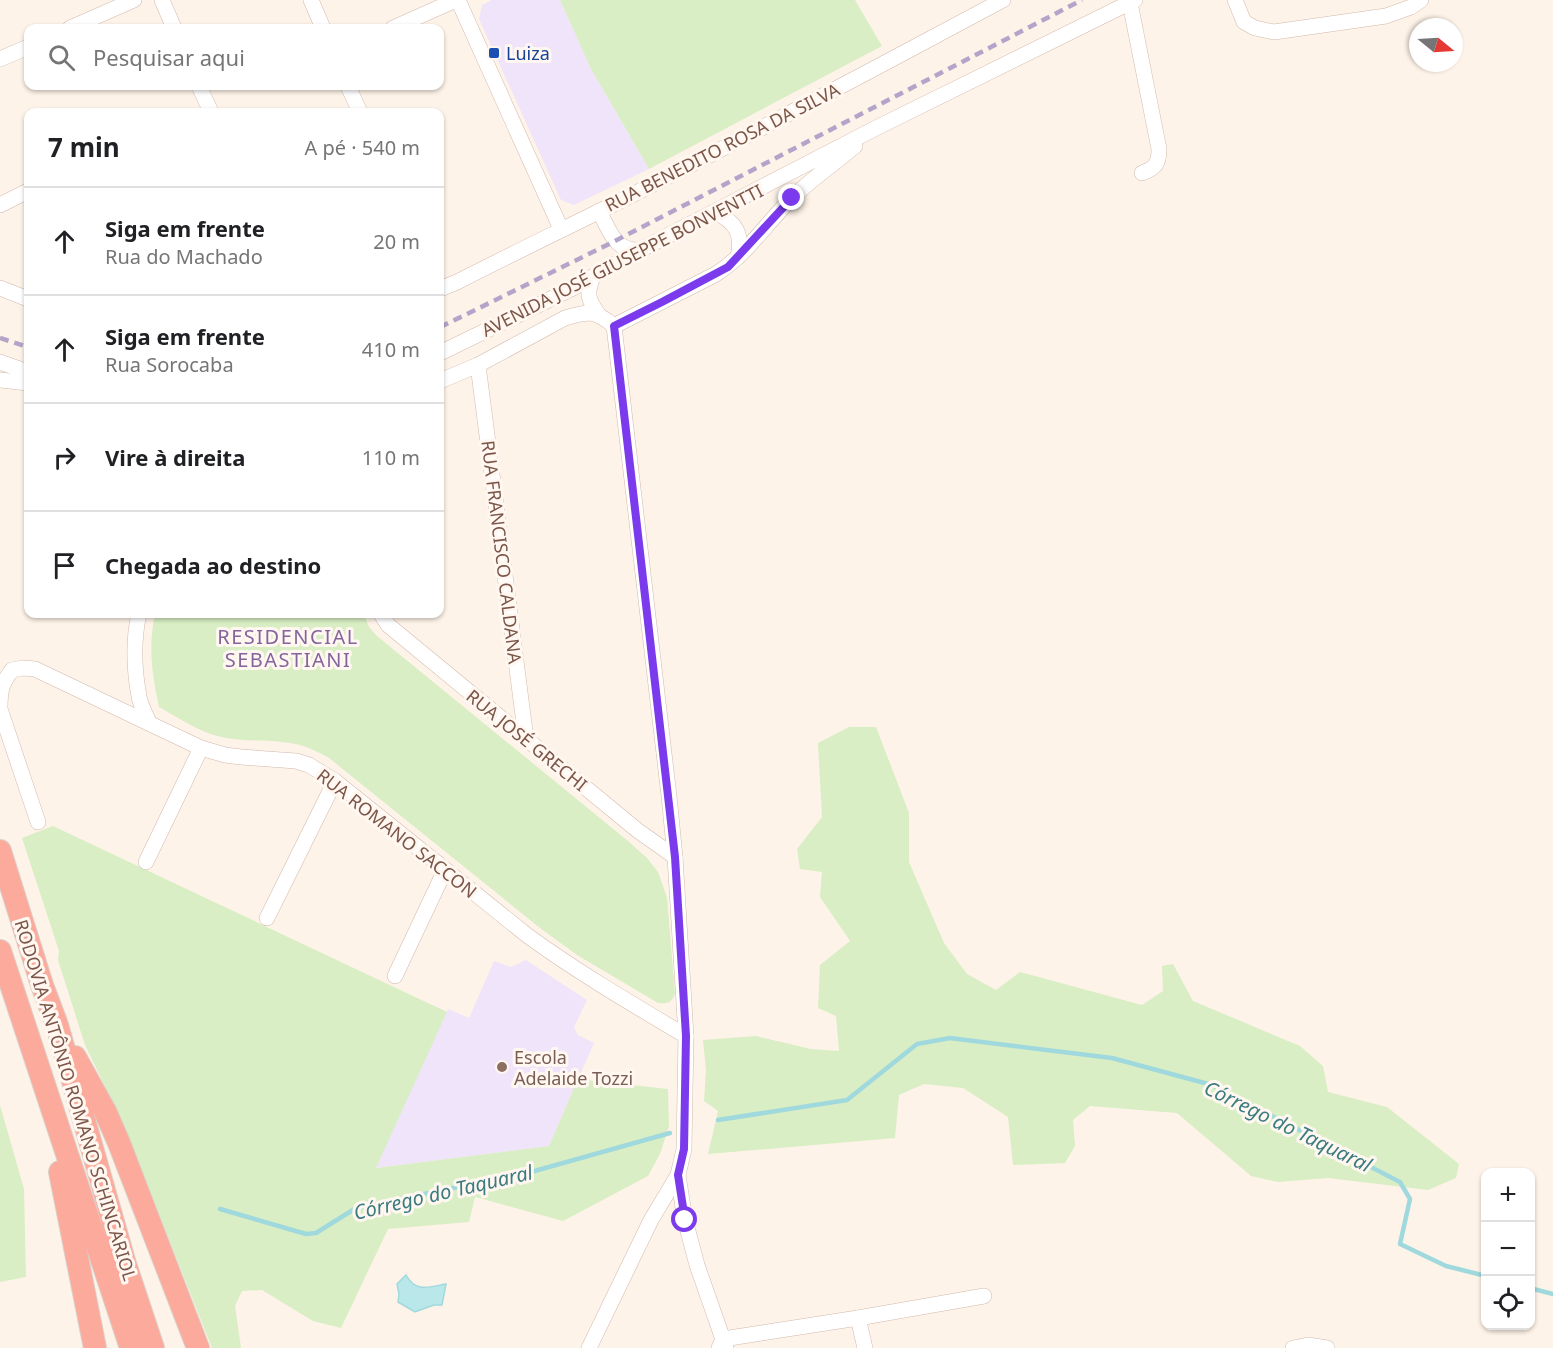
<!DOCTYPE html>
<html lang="pt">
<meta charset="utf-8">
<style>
body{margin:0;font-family:"Noto Sans",sans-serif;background:#f6f6f6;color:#202124}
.controls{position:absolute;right:18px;bottom:18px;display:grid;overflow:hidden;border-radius:12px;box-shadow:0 2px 4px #0004}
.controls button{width:54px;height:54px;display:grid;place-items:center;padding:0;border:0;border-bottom:2px solid #e0e0e0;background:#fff;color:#202124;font:30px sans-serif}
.compass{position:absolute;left:1409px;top:18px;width:54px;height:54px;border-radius:50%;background:#fff;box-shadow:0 2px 4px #0004;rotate:108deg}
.stop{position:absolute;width:18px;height:18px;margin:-14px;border:4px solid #7c3aed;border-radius:50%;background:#fff}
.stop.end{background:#7c3aed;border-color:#fff;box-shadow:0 2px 6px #0008}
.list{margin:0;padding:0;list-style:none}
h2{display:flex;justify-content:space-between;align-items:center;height:78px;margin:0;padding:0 24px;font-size:26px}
h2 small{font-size:20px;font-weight:400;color:#757577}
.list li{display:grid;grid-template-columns:39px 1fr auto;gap:18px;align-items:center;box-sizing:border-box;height:108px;padding:0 24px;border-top:2px solid #e0e0e0}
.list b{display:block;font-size:22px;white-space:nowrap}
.list p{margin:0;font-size:20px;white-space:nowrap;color:#757577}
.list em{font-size:20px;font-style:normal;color:#757577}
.icon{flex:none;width:33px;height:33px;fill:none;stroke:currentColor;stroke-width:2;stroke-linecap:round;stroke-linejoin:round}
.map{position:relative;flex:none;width:1553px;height:1348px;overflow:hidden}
.search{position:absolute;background:#fff;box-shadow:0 2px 4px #0004;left:24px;top:24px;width:420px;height:66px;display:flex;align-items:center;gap:15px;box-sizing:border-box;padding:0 21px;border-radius:12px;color:#757577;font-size:22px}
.panel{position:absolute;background:#fff;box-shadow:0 2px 4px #0004;left:24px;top:108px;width:420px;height:510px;border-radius:12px}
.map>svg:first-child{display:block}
.education{fill:#f0e4fb}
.green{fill:#d9eec4}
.water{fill:#bae8ea;stroke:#9fd9dd;stroke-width:1.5}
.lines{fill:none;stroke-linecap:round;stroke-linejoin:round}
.stream{stroke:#9fd9dd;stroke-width:4.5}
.minor-casing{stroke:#d2b9ac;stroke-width:16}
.highway-casing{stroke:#dad0cc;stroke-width:24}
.minor{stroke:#fff;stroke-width:15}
.highway{stroke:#fcaa9b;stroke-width:22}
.rail{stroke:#b4a4ca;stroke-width:4.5;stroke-dasharray:9 6;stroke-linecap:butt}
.route{stroke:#7c3aed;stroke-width:8}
.transit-dot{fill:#1a4fb4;stroke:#fff7f0;stroke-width:2}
.education-dot{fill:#8d6e63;stroke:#fff7f0;stroke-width:2}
.labels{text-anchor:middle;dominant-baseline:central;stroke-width:6;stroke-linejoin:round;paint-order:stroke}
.transit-label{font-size:18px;fill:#164399;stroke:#fff7f0;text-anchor:start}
.street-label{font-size:18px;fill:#7b5649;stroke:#fff7f0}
.education-label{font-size:18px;fill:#785e54;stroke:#fff7f0;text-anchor:start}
.neighbourhood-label{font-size:20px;letter-spacing:1.5px;fill:#85659e;stroke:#fff7f0}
.water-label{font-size:20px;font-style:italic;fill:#3b7c81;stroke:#fff7f0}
</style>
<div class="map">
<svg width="1553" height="1348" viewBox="0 0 1553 1348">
<rect width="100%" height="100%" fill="#fef3e8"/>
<!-- education -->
<g class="education">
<path d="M 492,0 L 560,0 L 591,69 L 649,169 L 574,205 L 561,200 L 479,19 L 482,5 Z"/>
<path d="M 526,960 L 587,1000 L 574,1027 L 578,1035 L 594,1043 L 549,1146 L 375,1168 L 448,1009 L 469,1018 L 494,961 L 511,967 Z"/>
</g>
<!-- green -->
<g class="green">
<path d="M 560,0 L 855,0 L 882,46 L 649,169 L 591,69 Z"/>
<path d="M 155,614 L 364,614 L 369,627 L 377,636 L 628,841 L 647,858 L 658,872 L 663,886 L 667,898 L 675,993 C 672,1003 667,1004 658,1003 L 577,955 L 540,928 L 329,758 C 320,753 310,748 300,745 C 274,738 247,743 221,737 C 199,732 179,718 159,707 C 152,675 148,646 155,614 Z"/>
<path d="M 849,727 L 876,727 L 909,813 L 909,862 L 944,943 L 967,974 L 996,990 L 1020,972 L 1142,1005 L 1163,991 L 1162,966 L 1173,964 L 1193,1001 L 1300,1046 L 1323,1066 L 1328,1092 L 1387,1107 L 1459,1164 L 1456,1178 L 1428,1190 L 1328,1178 L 1278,1182 L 1251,1176 L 1177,1113 L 1090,1106 L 1073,1120 L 1075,1146 L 1065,1163 L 1013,1165 L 1008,1117 L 963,1088 L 924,1084 L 899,1095 L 895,1138 L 708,1154 L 718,1111 L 704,1101 L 706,1070 L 703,1040 L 756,1036 L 811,1049 L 839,1051 L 836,1016 L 818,1008 L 820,965 L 850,941 L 820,897 L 822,872 L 800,869 L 797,849 L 822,817 L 818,743 Z"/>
<path d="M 53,826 L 447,1012 L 376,1168 L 549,1146 L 578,1079 L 668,1089 L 669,1126 L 660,1154 L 648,1176 L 563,1221 L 475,1197 L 469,1222 L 388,1229 L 341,1328 L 313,1321 L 262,1290 L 242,1291 L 235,1306 L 241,1348 L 212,1348 L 125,1128 L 85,1045 L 58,960 L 59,951 L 22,838 Z"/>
<path d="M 0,1105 L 24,1189 L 26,1277 L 0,1282 Z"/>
</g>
<!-- water -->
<path class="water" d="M 406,1275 C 416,1293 429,1287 446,1284 L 442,1305 L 434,1305 L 415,1312 L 398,1302 L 399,1294 L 397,1284 Z"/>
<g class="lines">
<!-- stream -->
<g class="stream">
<path d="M 718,1120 L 847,1100 L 917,1044 L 950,1038 L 1112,1058 L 1212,1085 L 1400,1182 L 1410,1199 L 1400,1244 L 1446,1266 L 1486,1276"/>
<path d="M 220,1209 L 306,1234 L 316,1233 L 356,1208 L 531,1172 L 670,1133"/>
<path d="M 1530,1288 L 1553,1294"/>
</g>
<defs>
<g id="minor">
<path d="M 162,0 L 174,28"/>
<path d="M 311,0 L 323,28"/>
<path d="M 458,0 L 561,229"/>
<path d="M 1235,0 L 1244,22 L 1255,28 L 1274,32 L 1386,16 L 1411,7 L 1421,0"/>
<path d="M 1130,3 L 1159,149 C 1159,163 1156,168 1142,173"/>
<path d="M 70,28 L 134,0"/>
<path d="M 393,28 L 456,0"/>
<path d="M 0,59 L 28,47"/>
<path d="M 199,86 L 211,112"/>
<path d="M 348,86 L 360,112"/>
<path d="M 0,205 L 28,191"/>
<path d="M 599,211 C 610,231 614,251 640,250"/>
<path d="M 715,212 C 736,222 743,234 738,257"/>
<path d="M 593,277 C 586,294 588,299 598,314"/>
<path d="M 0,288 L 28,299"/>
<path d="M 440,289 L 457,282 C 512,254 568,227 624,199 C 751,135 877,67 1003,0"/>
<path d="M 440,353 L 573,288 L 640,250 L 878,127 L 1135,0"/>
<path d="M 0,362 L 28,372"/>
<path d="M 478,365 L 526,739"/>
<path d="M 0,380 L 28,383"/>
<path d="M 440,381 L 478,365 L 565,318 C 589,311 595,310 614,326 L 716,274 C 746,255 766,224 791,199 C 810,180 834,164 855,146"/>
<path d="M 139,614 C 133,639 134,670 139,696 C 140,705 146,714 149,723"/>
<path d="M 381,614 L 388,625 L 637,830 L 675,857"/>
<path d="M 38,822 L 0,709 C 0,692 1,684 12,670 L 23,668 L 35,669 L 201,748 L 225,755 L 241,757 L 296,761 L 309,765 L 335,781 L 528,936 C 579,973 632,1004 686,1036"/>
<path d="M 146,862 L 201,748"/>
<path d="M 267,918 L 335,781"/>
<path d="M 395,976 L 445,870"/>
<path d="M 678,1175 L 685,1220 L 697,1265 L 726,1348"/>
<path d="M 858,1318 L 865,1348"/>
<path d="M 589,1348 L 651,1220 L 678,1175 L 684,1149 L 686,1036 L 675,857 L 669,796 L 614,326"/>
<path d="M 719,1348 L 723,1339 L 858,1318 L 984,1296"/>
<path d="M 1293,1348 L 1308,1345 L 1327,1348"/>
</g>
<g id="highway">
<path d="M 0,851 L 42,985 L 57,1025 L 125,1264 L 153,1348"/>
<path d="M 0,951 L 131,1348"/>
<path d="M 75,1057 L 105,1111 L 119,1143 L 198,1348"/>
<path d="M 60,1172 L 95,1348"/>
</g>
</defs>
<!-- minor casing -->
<use href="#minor" class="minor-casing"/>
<!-- highway casing -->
<use href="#highway" class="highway-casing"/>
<!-- minor -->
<use href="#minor" class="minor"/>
<!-- highway -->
<use href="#highway" class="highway"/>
<!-- rail -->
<g class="rail">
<path d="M 440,327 L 463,316 L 615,241 L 1082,0"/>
<path d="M 0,338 L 28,347"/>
</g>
</g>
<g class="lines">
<!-- route -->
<path class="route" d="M 685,1220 L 678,1175 L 684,1149 L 686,1036 L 675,857 L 614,326 L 662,302 L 728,267 L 792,198"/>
</g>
<!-- markers -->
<rect class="transit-dot" x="488" y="47" width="12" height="12" rx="3"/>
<circle class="education-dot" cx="502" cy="1067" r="6"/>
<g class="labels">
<!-- transit labels -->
<g class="transit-label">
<text x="506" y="53">Luiza</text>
</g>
<!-- street labels -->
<g class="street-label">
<text transform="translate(722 147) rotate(-27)">RUA BENEDITO ROSA DA SILVA</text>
<text transform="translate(622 260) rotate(-27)">AVENIDA JOSÉ GIUSEPPE BONVENTTI</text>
<text transform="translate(502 552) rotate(83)">RUA FRANCISCO CALDANA</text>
<text transform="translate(527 740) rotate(39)">RUA JOSÉ GRECHI</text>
<text transform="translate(397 833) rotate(38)">RUA ROMANO SACCON</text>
<text transform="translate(76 1100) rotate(73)">RODOVIA ANTÔNIO ROMANO SCHINCARIOL</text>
</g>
<!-- education labels -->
<g class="education-label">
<text x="514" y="1057">Escola<tspan x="514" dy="21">Adelaide Tozzi</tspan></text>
</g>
<!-- neighbourhood labels -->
<g class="neighbourhood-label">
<text x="288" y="636">RESIDENCIAL<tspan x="288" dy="23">SEBASTIANI</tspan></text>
</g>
<!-- water labels -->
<g class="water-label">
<text transform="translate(1288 1126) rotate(26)">Córrego do Taquaral</text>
<text transform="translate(443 1192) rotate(-13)">Córrego do Taquaral</text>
</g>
</g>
</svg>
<div class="controls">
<button>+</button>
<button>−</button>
<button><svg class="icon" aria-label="locate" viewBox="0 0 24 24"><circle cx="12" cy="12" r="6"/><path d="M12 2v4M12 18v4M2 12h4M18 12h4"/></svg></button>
</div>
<svg class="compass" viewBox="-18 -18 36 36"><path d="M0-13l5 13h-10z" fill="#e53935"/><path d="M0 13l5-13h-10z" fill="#757577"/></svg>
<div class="stop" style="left:685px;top:1220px"></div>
<div class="stop end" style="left:792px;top:198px"></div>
<div class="search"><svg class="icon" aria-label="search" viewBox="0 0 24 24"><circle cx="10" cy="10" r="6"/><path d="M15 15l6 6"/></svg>Pesquisar aqui</div>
<section class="panel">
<h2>7 min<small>A pé · 540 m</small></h2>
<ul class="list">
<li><svg class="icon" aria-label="ahead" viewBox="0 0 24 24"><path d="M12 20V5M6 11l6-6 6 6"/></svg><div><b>Siga em frente</b><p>Rua do Machado</p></div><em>20 m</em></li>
<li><svg class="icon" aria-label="ahead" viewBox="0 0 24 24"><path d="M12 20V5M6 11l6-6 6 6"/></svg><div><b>Siga em frente</b><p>Rua Sorocaba</p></div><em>410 m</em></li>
<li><svg class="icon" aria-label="right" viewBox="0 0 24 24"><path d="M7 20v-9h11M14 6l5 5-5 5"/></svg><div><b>Vire à direita</b></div><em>110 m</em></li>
<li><svg class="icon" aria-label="arrive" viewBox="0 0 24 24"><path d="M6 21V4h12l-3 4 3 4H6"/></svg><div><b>Chegada ao destino</b></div></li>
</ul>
</section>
</div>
